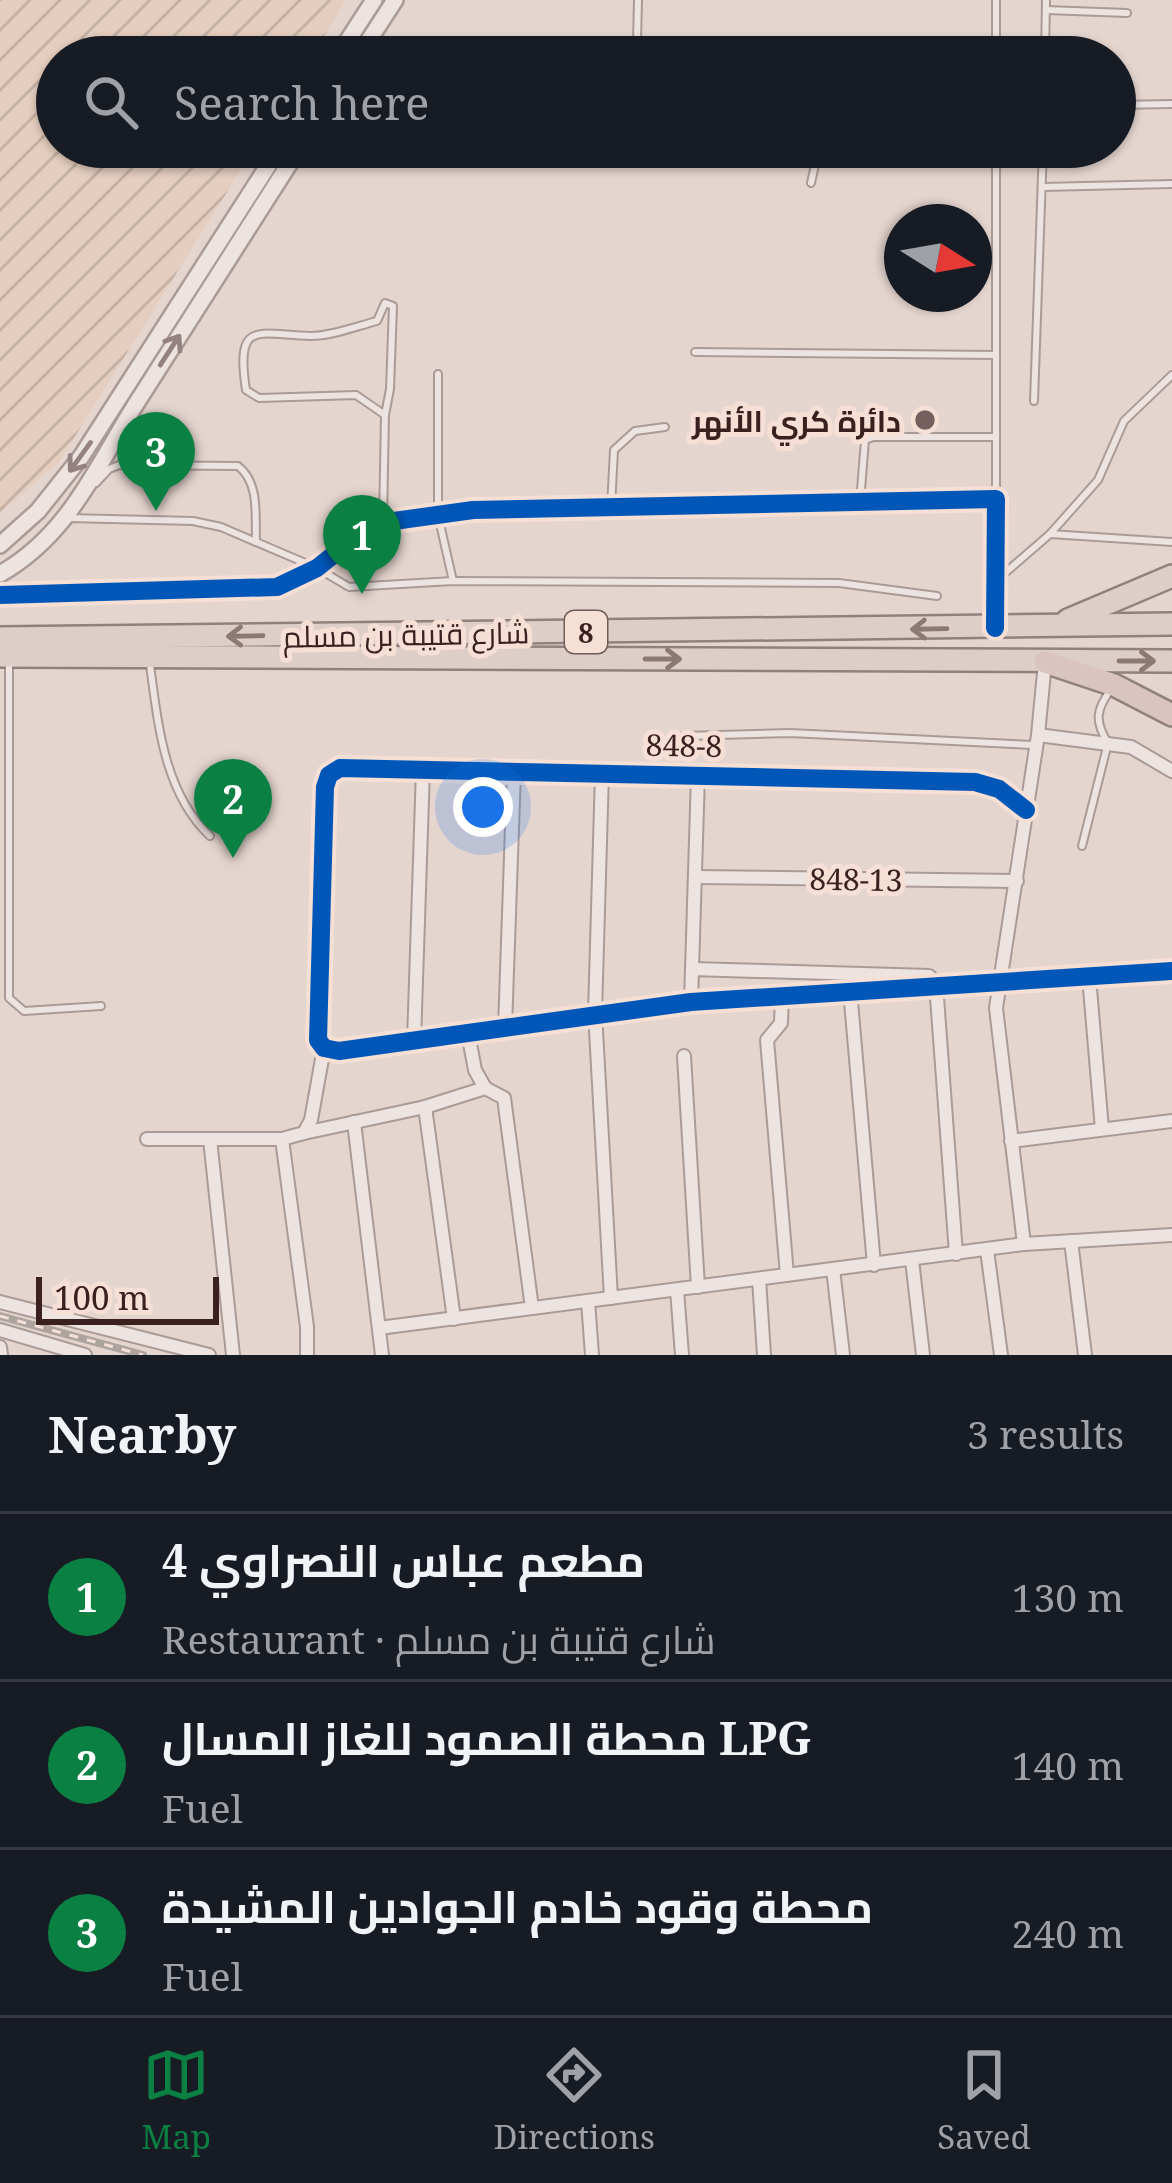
<!DOCTYPE html>
<meta charset="utf-8">
<style>
body{margin:0;font-family:"Noto Serif",Cairo,serif;background:#242831;color:#f1f3f6}
.compass{position:absolute;left:884px;top:204px;width:108px;height:108px;border-radius:50%;background:#171b24;box-shadow:0 3px 9px #0004;rotate:101deg}
.scale{position:absolute;left:36px;bottom:30px;width:183px;box-sizing:border-box;padding-left:12px;border:6px solid #3a211f;border-top:0;font-size:33px;line-height:42px;white-space:nowrap;color:#3a211f;-webkit-text-stroke:9px #f6dfd5;paint-order:stroke}
.you{position:absolute;left:483px;top:807px;width:42px;height:42px;margin:-30px;border:9px solid #fff;border-radius:50%;background:#1a73e8;box-shadow:0 0 0 18px #1a73e833}
.badge{display:grid;place-items:center;width:78px;height:78px;border-radius:50%;background:#0b8043;color:#fff;font-size:39px;font-weight:700}
.pin{position:absolute;translate:-50% -99px;filter:drop-shadow(0 3px 6px #0008)}
.pin::after{content:'';position:absolute;top:63px;width:42px;height:36px;background:inherit;clip-path:polygon(0 0,100% 0,50% 100%)}
.list{margin:0;padding:0;list-style:none}
h2{display:flex;justify-content:space-between;align-items:center;height:156px;margin:0;padding:0 48px;font-size:51px}
h2 small{font-size:39px;font-weight:400;color:#9ea1a6}
.list li{display:grid;grid-template-columns:78px 1fr auto;gap:36px;align-items:center;box-sizing:border-box;height:168px;padding:0 48px;border-top:3px solid #363941}
.list b{display:block;font-size:45px;white-space:nowrap}
.list p{margin:0;font-size:39px;white-space:nowrap;color:#9ea1a6}
.list em{font-size:39px;font-style:normal;color:#9ea1a6}
.icon{flex:none;width:66px;height:66px;fill:none;stroke:currentColor;stroke-width:2;stroke-linecap:round;stroke-linejoin:round}
.map{position:relative;flex:none;width:1172px;height:1355px;overflow:hidden}
.search{position:absolute;background:#171b24;box-shadow:0 3px 9px #0004;left:36px;right:36px;top:36px;height:132px;display:flex;align-items:center;gap:30px;box-sizing:border-box;padding:0 42px;border-radius:66px;color:#9ea1a6;font-size:45px}
.sheet{height:660px;background:#171b24}
nav{display:flex;justify-content:space-around;align-items:center;box-sizing:border-box;height:168px;border-top:3px solid #363941;background:#171b24;font-size:33px;color:#9ea1a6}
nav a{display:grid;justify-items:center;gap:6px}
nav .on{color:#0b8043}
.map>svg:first-child{display:block}
.farmland{fill:url(#farmland-furrows)}
.lines{fill:none;stroke-linecap:round;stroke-linejoin:round}
.service-casing{stroke:#aa9b97;stroke-width:10}
.minor-casing{stroke:#aa9b97;stroke-width:16}
.tertiary-casing{stroke:#aa9b97;stroke-width:20}
.trunk-casing{stroke:#90817e;stroke-width:26}
.motorway-casing{stroke:#90817e;stroke-width:26}
.service{stroke:#ede3e0;stroke-width:6}
.minor{stroke:#ede3e0;stroke-width:12}
.tertiary{stroke:#ede3e0;stroke-width:15}
.trunk{stroke:#decec8;stroke-width:21}
.motorway{stroke:#d9c4bf;stroke-width:21}
.rail-casing{stroke:#ada4a0;stroke-width:8}
.rail{stroke:#f6dfd5;stroke-width:3;stroke-dasharray:9;stroke-linecap:butt}
.cycleway-casing{stroke:#f6dfd5;stroke-width:26}
.cycleway{stroke:#0057b8;stroke-width:18}
.oneway{stroke:#948280}
.oneway2{stroke:#8c7874}
.poi-dot{fill:#76605d;stroke:#f6dfd5;stroke-width:4.5}
.labels{text-anchor:middle;dominant-baseline:central;stroke-width:10;stroke-linejoin:round;paint-order:stroke}
.shield{fill:#f6dfd5;stroke:#725a56;stroke-width:3}
.shield-label{font-size:27px;font-weight:bold;fill:#3a211f}
.poi-label{font-size:30px;font-weight:bold;fill:#3a211f;stroke:#f6dfd5;text-anchor:end}
.street-label{font-size:30px;fill:#3a211f;stroke:#f6dfd5}
</style>
<div class="map">
<svg width="1172" height="1355" viewBox="0 0 1172 1355">
<defs>
<pattern id="farmland-furrows" width="10" height="10" patternUnits="userSpaceOnUse" patternTransform="scale(3)"><rect width="10" height="10" fill="#e5cebf"/><path d="M-1 1l2-2M0 10L10 0M9 11l2-2" fill="none" stroke="#c5b1a4"/></pattern>
</defs>
<rect width="100%" height="100%" fill="#e5d5cf"/>
<!-- farmland -->
<path class="farmland" d="M 0,0 L 346,0 L 311,57 L 57,57 L 57,147 L 255,147 L 59,462 L 0,513 Z"/>
<g class="lines">
<defs>
<g id="service">
<path d="M 638,0 L 637,42 L 996,44"/>
<path d="M 996,0 L 996,57"/>
<path d="M 1046,10 L 1127,13"/>
<path d="M 1045,57 L 1046,0"/>
<path d="M 1115,105 L 1172,104"/>
<path d="M 996,147 L 996,497"/>
<path d="M 811,183 L 819,147"/>
<path d="M 1042,187 L 1172,184"/>
<path d="M 695,352 L 996,355"/>
<path d="M 438,374 L 438,515 L 453,581"/>
<path d="M 1034,401 L 1043,147"/>
<path d="M 96,483 L 109,469 L 119,465 L 238,466 C 260,483 255,516 256,542"/>
<path d="M 860,502 L 865,440 L 873,437 L 996,437"/>
<path d="M 611,507 L 614,450 L 635,431 L 665,427"/>
<path d="M 68,518 L 193,521 L 221,527 L 317,568 L 349,587 L 453,581 L 839,583 L 937,596"/>
<path d="M 383,522 L 385,415 L 390,389 L 393,306 L 385,303 L 377,321 C 357,326 332,336 311,336 C 258,335 235,318 246,390 L 259,398 L 356,395 L 385,415"/>
<path d="M 1050,534 L 1172,542"/>
<path d="M 998,579 L 1050,534 L 1098,480 L 1124,421 L 1172,375"/>
<path d="M 9,660 L 9,998 L 24,1011 L 101,1006"/>
<path d="M 150,665 C 158,724 164,793 210,836"/>
<path d="M 683,736 L 790,733 L 1033,745"/>
<path d="M 1082,846 L 1108,743 C 1094,721 1096,709 1112,688"/>
</g>
<g id="minor">
<path d="M 0,595 L 277,587 L 317,568 L 372,524 L 473,510 L 996,499 L 995,628"/>
<path d="M 1038,735 L 1131,747 L 1172,771"/>
<path d="M 602,773 L 595,1013 L 611,1298"/>
<path d="M 1026,810 L 999,789 L 975,782 L 340,768 L 329,775 L 325,787 L 318,1040 L 324,1048 L 339,1051 L 691,1002 L 1172,971"/>
<path d="M 695,877 L 1017,881"/>
<path d="M 692,969 L 929,976 L 936,984 L 956,1254"/>
<path d="M 1089,977 L 1102,1129"/>
<path d="M 850,990 L 874,1265"/>
<path d="M 782,995 L 781,1023 L 767,1040 L 787,1275"/>
<path d="M 691,1002 L 698,775"/>
<path d="M 505,1028 L 514,771"/>
<path d="M 468,1033 L 475,1070 L 485,1088"/>
<path d="M 414,1041 L 423,769"/>
<path d="M 684,1056 L 698,1287"/>
<path d="M 425,1107 L 454,1319"/>
<path d="M 354,1122 L 382,1355"/>
<path d="M 304,1133 L 425,1107 L 485,1088 L 504,1098 L 532,1308"/>
<path d="M 147,1139 L 282,1139 L 304,1133 L 311,1120 L 324,1048"/>
<path d="M 210,1139 L 233,1355"/>
<path d="M 282,1139 L 307,1327 L 307,1355"/>
<path d="M 1011,1141 L 1172,1121"/>
<path d="M 1071,1241 L 1085,1355"/>
<path d="M 1024,1244 L 996,1008 L 1038,735 L 1045,662"/>
<path d="M 987,1250 L 1001,1355"/>
<path d="M 912,1260 L 923,1355"/>
<path d="M 833,1269 L 843,1355"/>
<path d="M 759,1279 L 764,1355"/>
<path d="M 677,1290 L 682,1355"/>
<path d="M 588,1301 L 592,1355"/>
<path d="M 0,1302 L 209,1355"/>
<path d="M 379,1328 L 1024,1244 L 1172,1235"/>
<path d="M 0,1330 L 85,1355"/>
<path d="M 0,1347 L 1,1355"/>
</g>
<g id="tertiary">
<path d="M 337,57 L 374,0"/>
<path d="M 358,57 L 395,0"/>
<path d="M 0,545 L 38,511 L 81,457 L 280,147"/>
<path d="M 0,574 C 72,533 98,462 141,396 C 194,313 247,230 300,147"/>
</g>
<g id="trunk">
<path d="M 1068,620 L 1172,576"/>
<path d="M 0,638 L 1172,624"/>
<path d="M 0,656 L 1172,661"/>
</g>
<path id="motorway" d="M 1045,662 L 1114,685 L 1172,715"/>
</defs>
<!-- service casing -->
<use href="#service" class="service-casing"/>
<!-- minor casing -->
<use href="#minor" class="minor-casing"/>
<!-- tertiary casing -->
<use href="#tertiary" class="tertiary-casing"/>
<!-- trunk casing -->
<use href="#trunk" class="trunk-casing"/>
<!-- motorway casing -->
<use href="#motorway" class="motorway-casing"/>
<!-- service -->
<use href="#service" class="service"/>
<!-- minor -->
<use href="#minor" class="minor"/>
<!-- tertiary -->
<use href="#tertiary" class="tertiary"/>
<!-- trunk -->
<use href="#trunk" class="trunk"/>
<!-- motorway -->
<use href="#motorway" class="motorway"/>
<defs>
<path id="rail" d="M 0,1316 L 143,1355"/>
</defs>
<!-- rail casing -->
<use href="#rail" class="rail-casing"/>
<!-- rail -->
<use href="#rail" class="rail"/>
<defs>
<g id="cycleway">
<path d="M 0,595 L 277,587 L 317,568 L 372,524 L 473,510 L 996,499 L 995,628"/>
<path d="M 1026,810 L 999,789 L 975,782 L 340,768 L 329,775 L 325,787 L 318,1040 L 324,1048 L 339,1051 L 691,1002 L 1172,971"/>
</g>
</defs>
<!-- cycleway casing -->
<use href="#cycleway" class="cycleway-casing"/>
<!-- cycleway -->
<use href="#cycleway" class="cycleway"/>
</g>
<!-- one-way arrows -->
<defs><path id="oneway-shaft" d="M-6 0H5M1.5-3L5.5 0L1.5 3" fill="none" stroke-width="1.6" stroke-linecap="round" stroke-linejoin="round" transform="scale(3)"/></defs>
<g class="oneway">
<use href="#oneway-shaft" transform="translate(170 350) rotate(-57)"/>
<use href="#oneway-shaft" transform="translate(80 457) rotate(126)"/>
</g>
<g class="oneway2">
<use href="#oneway-shaft" transform="translate(929 629) rotate(179)"/>
<use href="#oneway-shaft" transform="translate(245 636) rotate(179)"/>
<use href="#oneway-shaft" transform="translate(663 659)"/>
<use href="#oneway-shaft" transform="translate(1137 661)"/>
</g>
<!-- markers -->
<circle class="poi-dot" cx="925" cy="420" r="12"/>
<g class="labels">
<!-- shield labels -->
<rect class="shield" x="565" y="611" width="42" height="42" rx="9"/>
<g class="shield-label">
<text x="586" y="632">8</text>
</g>
<!-- poi labels -->
<g class="poi-label">
<text x="901" y="420">دائرة كري الأنهر</text>
</g>
<!-- street labels -->
<g class="street-label">
<text transform="translate(406 634) rotate(-1)">شارع قتيبة بن مسلم</text>
<text transform="translate(684 745) rotate(1)">848-8</text>
<text transform="translate(856 879) rotate(1)">848-13</text>
</g>
</g>
</svg>
<svg class="compass" viewBox="-18 -18 36 36"><path d="M0-13l5 13h-10z" fill="#e53935"/><path d="M0 13l5-13h-10z" fill="#9ea1a6"/></svg>
<div class="scale">100 m</div>
<div class="you"></div>
<div class="pin badge" style="left:362px;top:594px">1</div>
<div class="pin badge" style="left:233px;top:858px">2</div>
<div class="pin badge" style="left:156px;top:511px">3</div>
<div class="search"><svg class="icon" aria-label="search" viewBox="0 0 24 24"><circle cx="10" cy="10" r="6"/><path d="M15 15l6 6"/></svg>Search here</div>
</div>
<section class="sheet">
<h2>Nearby<small>3 results</small></h2>
<ul class="list">
<li><span class="badge">1</span><div><b>مطعم عباس النصراوي 4</b><p>Restaurant · شارع قتيبة بن مسلم</p></div><em>130 m</em></li>
<li><span class="badge">2</span><div><b>محطة الصمود للغاز المسال LPG</b><p>Fuel</p></div><em>140 m</em></li>
<li><span class="badge">3</span><div><b>محطة وقود خادم الجوادين المشيدة</b><p>Fuel</p></div><em>240 m</em></li>
</ul>
</section>
<nav>
<a class="on"><svg class="icon" aria-label="map" viewBox="0 0 24 24"><path d="M3 6l6-2 6 2 6-2v14l-6 2-6-2-6 2zM9 4v14M15 6v14"/></svg>Map</a>
<a><svg class="icon" aria-label="directions" viewBox="0 0 24 24"><path d="M12 3l9 9-9 9-9-9zM9 14v-3h6M13 9l2 2-2 2"/></svg>Directions</a>
<a><svg class="icon" aria-label="saved" viewBox="0 0 24 24"><path d="M7 4h10v16l-5-4-5 4z"/></svg>Saved</a>
</nav>
